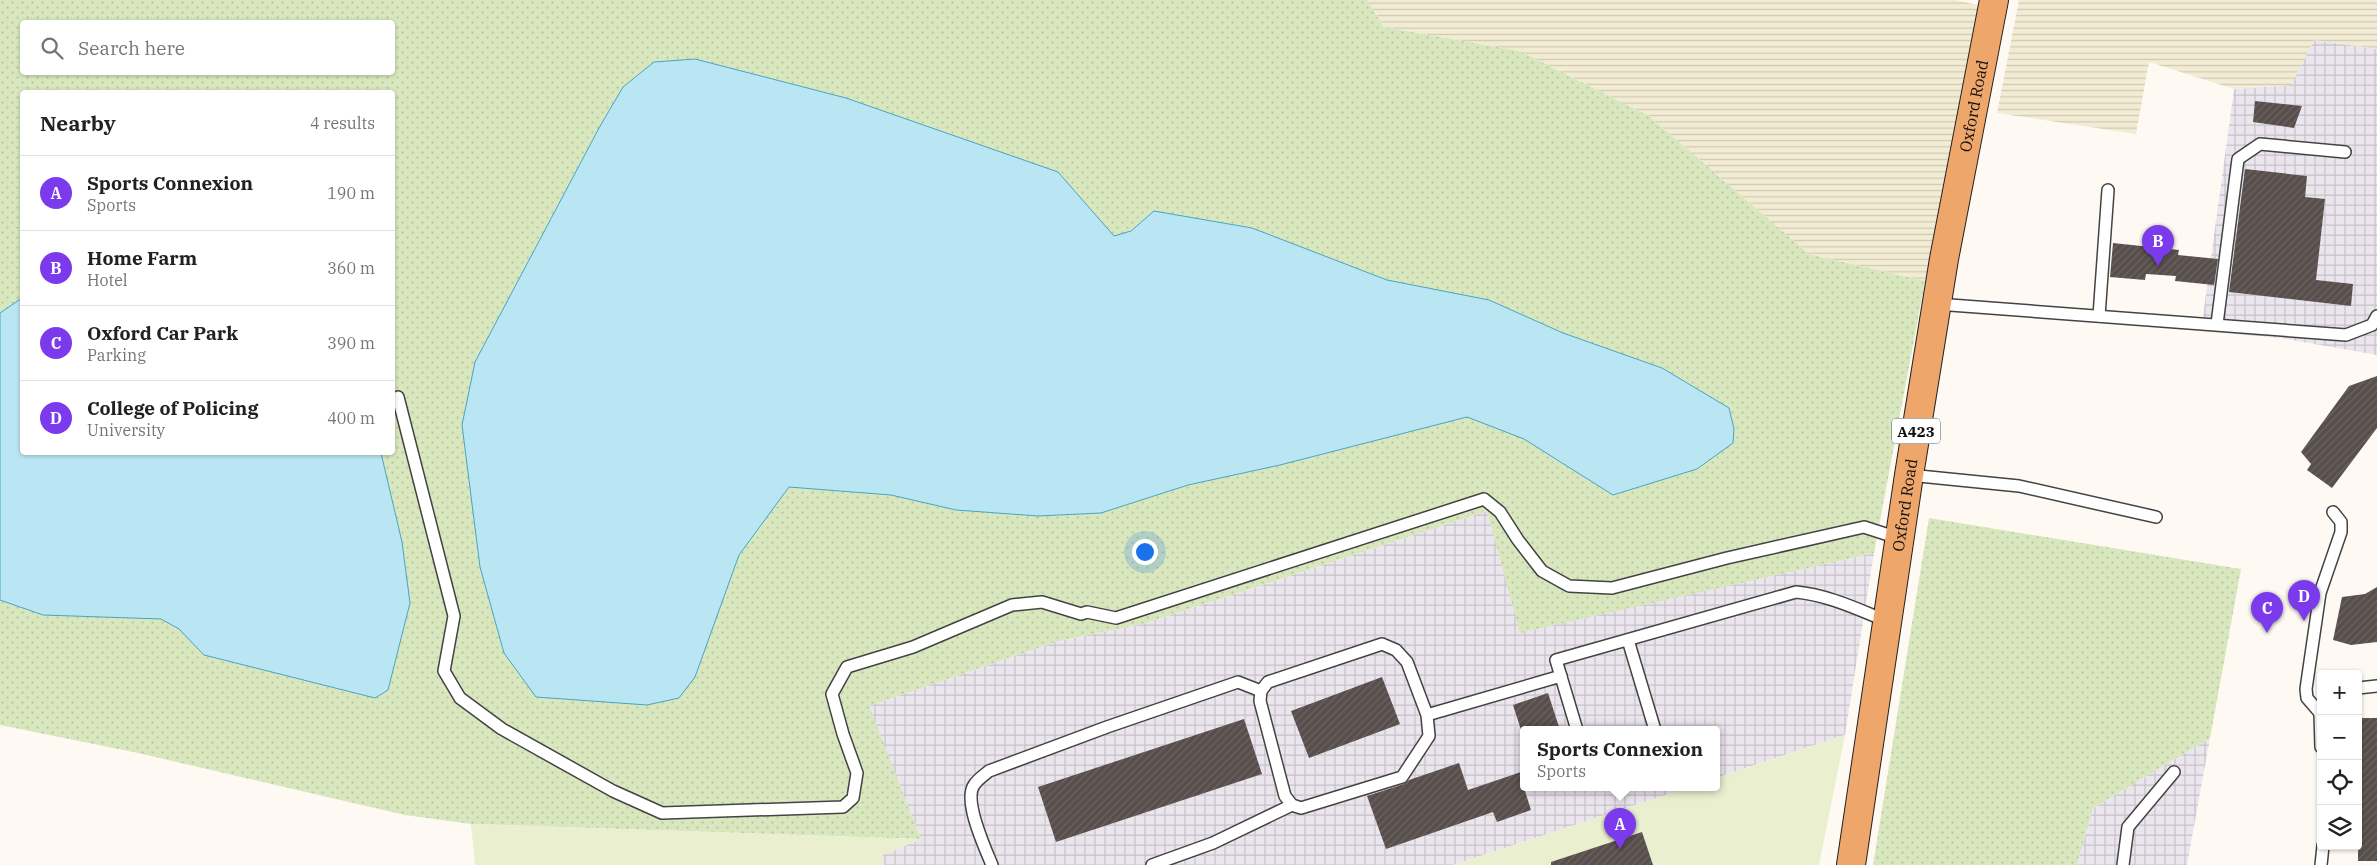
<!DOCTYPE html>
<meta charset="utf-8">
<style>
body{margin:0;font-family:"IBM Plex Serif",serif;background:#f2f2f2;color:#202124}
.controls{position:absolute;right:15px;bottom:15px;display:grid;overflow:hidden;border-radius:5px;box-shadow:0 1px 4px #0004}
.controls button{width:45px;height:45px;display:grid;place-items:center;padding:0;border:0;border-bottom:1px solid #e0e0e0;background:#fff;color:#202124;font:25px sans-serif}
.you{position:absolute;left:1144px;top:551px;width:18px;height:18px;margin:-12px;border:4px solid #fff;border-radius:50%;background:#1a73e8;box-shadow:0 0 0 8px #1a73e833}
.badge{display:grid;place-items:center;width:32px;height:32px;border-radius:50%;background:#7c3aed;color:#fff;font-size:16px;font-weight:700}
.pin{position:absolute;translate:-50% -41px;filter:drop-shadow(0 1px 2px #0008)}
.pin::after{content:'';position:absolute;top:26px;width:18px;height:15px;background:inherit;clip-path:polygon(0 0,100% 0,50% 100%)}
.popup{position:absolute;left:1520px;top:726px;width:200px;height:65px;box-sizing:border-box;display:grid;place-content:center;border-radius:5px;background:#fff;filter:drop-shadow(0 1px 4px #0005);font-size:16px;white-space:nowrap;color:#757577}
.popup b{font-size:19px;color:#202124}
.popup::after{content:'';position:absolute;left:50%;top:100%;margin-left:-10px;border:10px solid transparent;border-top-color:#fff}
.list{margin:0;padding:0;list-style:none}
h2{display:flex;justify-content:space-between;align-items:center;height:65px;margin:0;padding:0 20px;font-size:21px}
h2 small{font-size:16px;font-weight:400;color:#757577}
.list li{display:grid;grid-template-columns:32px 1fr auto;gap:15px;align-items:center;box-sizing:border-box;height:75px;padding:0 20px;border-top:1px solid #e0e0e0}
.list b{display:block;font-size:19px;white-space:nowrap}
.list p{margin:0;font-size:16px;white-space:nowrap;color:#757577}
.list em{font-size:16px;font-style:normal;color:#757577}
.icon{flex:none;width:28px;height:28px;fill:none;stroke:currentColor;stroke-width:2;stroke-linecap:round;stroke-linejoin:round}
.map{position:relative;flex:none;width:2377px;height:865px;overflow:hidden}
.search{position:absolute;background:#fff;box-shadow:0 1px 4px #0004;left:20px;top:20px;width:375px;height:55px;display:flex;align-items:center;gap:12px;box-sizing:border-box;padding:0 18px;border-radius:5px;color:#757577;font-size:19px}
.panel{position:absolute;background:#fff;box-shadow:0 1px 4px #0004;left:20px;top:90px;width:375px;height:365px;border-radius:5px}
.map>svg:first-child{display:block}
.industrial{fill:url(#industrial-grid)}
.farmland{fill:url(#farmland-rules)}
.grass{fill:url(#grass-dots);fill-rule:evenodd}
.pitch{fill:#e9efcf}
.water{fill:#bae6f3;stroke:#46a5c5}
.building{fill:url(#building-hatch)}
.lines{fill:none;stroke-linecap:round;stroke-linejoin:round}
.service-casing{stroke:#434343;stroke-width:14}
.trunk-casing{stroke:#212121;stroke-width:30}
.service{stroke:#fff;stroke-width:11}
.trunk{stroke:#eea66a;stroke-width:28}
.labels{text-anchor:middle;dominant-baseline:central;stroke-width:5;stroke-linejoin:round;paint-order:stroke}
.shield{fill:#fff;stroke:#585858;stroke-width:1}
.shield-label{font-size:15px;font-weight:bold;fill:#101010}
.street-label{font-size:16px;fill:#101010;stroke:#fff}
</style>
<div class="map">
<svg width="2377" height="865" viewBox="0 0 2377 865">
<defs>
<pattern id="industrial-grid" width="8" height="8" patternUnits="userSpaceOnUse" patternTransform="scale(1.25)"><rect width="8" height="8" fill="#ebe5ed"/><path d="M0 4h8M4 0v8" fill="none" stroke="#c8c3ca"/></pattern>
<pattern id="farmland-rules" width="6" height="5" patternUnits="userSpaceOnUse" patternTransform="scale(1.25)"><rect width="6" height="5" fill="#f3ecd4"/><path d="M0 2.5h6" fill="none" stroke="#cfc9b5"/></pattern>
<pattern id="grass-dots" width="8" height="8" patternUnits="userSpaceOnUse" patternTransform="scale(1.25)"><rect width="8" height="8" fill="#d9e7be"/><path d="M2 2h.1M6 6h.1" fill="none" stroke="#b9c5a2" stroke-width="1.8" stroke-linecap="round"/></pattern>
<pattern id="building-hatch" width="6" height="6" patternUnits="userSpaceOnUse" patternTransform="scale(1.25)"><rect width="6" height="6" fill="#584f4c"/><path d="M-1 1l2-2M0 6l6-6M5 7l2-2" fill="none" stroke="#6b6461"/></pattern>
</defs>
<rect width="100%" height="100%" fill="#fefaf3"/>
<!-- industrial -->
<g class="industrial">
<path d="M 2314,40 L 2377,49 L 2377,355 L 2281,338 L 2201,331 L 2234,89 L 2291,85 Z"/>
<path d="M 1487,511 L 1521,632 L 1874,553 L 1845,735 L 1716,778 L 1716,730 L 1524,730 L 1524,788 L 1687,788 L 1453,865 L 884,865 L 881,856 L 921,839 L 868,706 L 1058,641 L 1143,624 Z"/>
<path d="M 2210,738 L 2187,865 L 2077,865 L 2093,808 Z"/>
</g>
<!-- farmland -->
<g class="farmland">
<path d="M 1367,0 L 1956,0 L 1978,5 L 1925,281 L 1809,254 L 1649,116 L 1520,51 L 1384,27 Z"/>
<path d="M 2019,0 L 2377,0 L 2377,49 L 2314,40 L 2291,85 L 2234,89 L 2149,62 L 2136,134 L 1997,113 Z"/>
</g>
<!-- grass -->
<g class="grass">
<path d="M 0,0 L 1367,0 L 1384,27 L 1520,51 L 1649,116 L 1809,254 L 1925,281 L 1874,553 L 1520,633 L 1487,511 L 1143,624 L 1058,641 L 869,706 L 921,839 L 471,824 L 405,815 L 138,753 L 0,725 ZM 22,22 L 392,22 L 392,72 L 22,72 ZM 22,92 L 392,92 L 392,452 L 22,452 Z"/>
<path d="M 1929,518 L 2241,569 L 2210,738 L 2093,808 L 2077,865 L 1873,865 Z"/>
</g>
<!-- pitch -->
<g class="pitch">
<path d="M 1845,735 L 1819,865 L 1453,865 L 1687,788 L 1716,788 L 1716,778 Z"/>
<path d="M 471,824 L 921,839 L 881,856 L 884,865 L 475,865 Z"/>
</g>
<!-- water -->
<g class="water">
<path d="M 695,59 L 846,98 L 1058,172 L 1114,236 L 1131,231 L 1154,211 L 1252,228 L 1387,280 L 1489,300 L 1563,333 L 1662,368 L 1729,408 L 1734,429 L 1733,443 L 1697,469 L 1613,495 L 1524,439 L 1467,417 L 1280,465 L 1188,485 L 1101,513 L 1038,516 L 956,510 L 891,495 L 789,487 L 739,555 L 695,677 L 679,698 L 647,705 L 536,697 L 504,653 L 480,567 L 462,425 L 475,362 L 599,128 L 623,87 L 654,62 Z"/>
<path d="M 22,298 L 22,452 L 381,453 L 402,542 L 410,603 L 388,690 L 375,698 L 204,655 L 179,629 L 161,619 L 43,615 L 0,600 L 0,313 Z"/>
</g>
<!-- building -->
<g class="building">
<path d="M 2255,101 L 2302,106 L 2294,128 L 2253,122 Z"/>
<path d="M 2245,169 L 2307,176 L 2305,197 L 2325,199 L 2316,280 L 2353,284 L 2351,306 L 2229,292 Z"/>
<path d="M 2113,243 L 2179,250 L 2178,255 L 2218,259 L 2214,285 L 2175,281 L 2176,276 L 2146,274 L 2145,280 L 2110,277 Z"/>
<path d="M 2377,376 L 2377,428 L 2332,488 L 2307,470 L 2311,464 L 2301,452 L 2349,386 Z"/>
<path d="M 2377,587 L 2377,642 L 2351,645 L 2333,640 L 2342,597 L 2365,594 Z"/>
<path d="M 1382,677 L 1400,724 L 1309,758 L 1291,711 Z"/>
<path d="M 1548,693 L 1560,730 L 1521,730 L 1513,705 Z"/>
<rect x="2358" y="718" width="19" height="143"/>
<path d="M 1244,719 L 1262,774 L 1056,842 L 1038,787 Z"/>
<path d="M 1459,763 L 1468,790 L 1524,771 L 1524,788 L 1531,810 L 1497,822 L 1493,812 L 1386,849 L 1367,796 L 1404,784 L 1409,780 Z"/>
<path d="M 1642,832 L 1653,865 L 1551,865 L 1551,862 Z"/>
</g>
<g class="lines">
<defs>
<g id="service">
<path d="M 1937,304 L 2346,335 L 2372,325 L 2377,316"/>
<path d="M 2099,316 L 2108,190"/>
<path d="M 2217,324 L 2238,159 L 2260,144 L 2345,152"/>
<path d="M 398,397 L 454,616 L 444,671 L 460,698 L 502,729 L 613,791 L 662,813 L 843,807 L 853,798 L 857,773 L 843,734 L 832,694 L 847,667 L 913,647 L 1012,605 L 1042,602 L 1081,614 L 1087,612 L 1116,618 L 1484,499 L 1500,512 L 1518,540 L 1542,571 L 1569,586 L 1612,588 L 1727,558 L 1864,527 L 1898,538"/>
<path d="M 1909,475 L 2019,486 L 2156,517"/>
<path d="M 1628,640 L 1655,730"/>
<path d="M 2358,688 L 2377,686"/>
<path d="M 2320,713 L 2307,698 L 2306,689 L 2320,593 L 2341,532 L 2341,522 L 2333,512"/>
<path d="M 2320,713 L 2321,747"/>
<path d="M 1427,715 L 1429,736 L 1402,777 L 1301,808 L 1292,805 L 1285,796 L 1260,701 L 1261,691 L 1268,682 L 1382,644 L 1396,650 L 1407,662 L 1427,715 L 1561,676"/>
<path d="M 1577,730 L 1556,660 L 1796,592 C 1828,595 1857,609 1887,621"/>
<path d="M 992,865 C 985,848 963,801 974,785 C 977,780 984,775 989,771 L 1107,727 L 1238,682 L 1261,691"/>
<path d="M 1152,865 L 1213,843 L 1292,805"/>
<path d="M 2123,865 L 2128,827 L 2174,772"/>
<path d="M 2321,865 L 2323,846"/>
</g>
<g id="trunk">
<path id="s1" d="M 1851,865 L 1909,475 L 1944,259 L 1994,0"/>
</g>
</defs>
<!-- service casing -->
<use href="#service" class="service-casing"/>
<!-- trunk casing -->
<use href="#trunk" class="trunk-casing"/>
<!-- service -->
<use href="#service" class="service"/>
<!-- trunk -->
<use href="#trunk" class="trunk"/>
</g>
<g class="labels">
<!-- shield labels -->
<rect class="shield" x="1892" y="418.5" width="48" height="25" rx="4"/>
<g class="shield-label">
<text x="1916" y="431">A423</text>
</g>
<!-- street labels -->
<g class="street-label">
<text stroke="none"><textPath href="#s1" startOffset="769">Oxford Road</textPath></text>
<text stroke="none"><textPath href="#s1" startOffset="364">Oxford Road</textPath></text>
</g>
</g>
</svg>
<div class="controls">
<button>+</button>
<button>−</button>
<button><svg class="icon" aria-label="locate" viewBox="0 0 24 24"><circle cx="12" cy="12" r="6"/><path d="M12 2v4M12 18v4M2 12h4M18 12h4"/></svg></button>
<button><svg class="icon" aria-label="layers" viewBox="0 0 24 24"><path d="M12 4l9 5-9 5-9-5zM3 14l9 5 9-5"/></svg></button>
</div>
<div class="you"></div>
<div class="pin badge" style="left:1620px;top:849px">A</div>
<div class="popup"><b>Sports Connexion</b>Sports</div>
<div class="pin badge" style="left:2158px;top:266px">B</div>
<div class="pin badge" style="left:2267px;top:633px">C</div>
<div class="pin badge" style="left:2304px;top:621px">D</div>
<div class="search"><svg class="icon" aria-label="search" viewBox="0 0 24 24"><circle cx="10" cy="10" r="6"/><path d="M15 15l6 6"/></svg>Search here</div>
<section class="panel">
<h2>Nearby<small>4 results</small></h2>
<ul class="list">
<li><span class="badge">A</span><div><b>Sports Connexion</b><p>Sports</p></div><em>190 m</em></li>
<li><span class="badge">B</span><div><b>Home Farm</b><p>Hotel</p></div><em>360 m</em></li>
<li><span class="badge">C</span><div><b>Oxford Car Park</b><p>Parking</p></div><em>390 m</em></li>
<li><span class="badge">D</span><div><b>College of Policing</b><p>University</p></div><em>400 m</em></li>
</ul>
</section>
</div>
